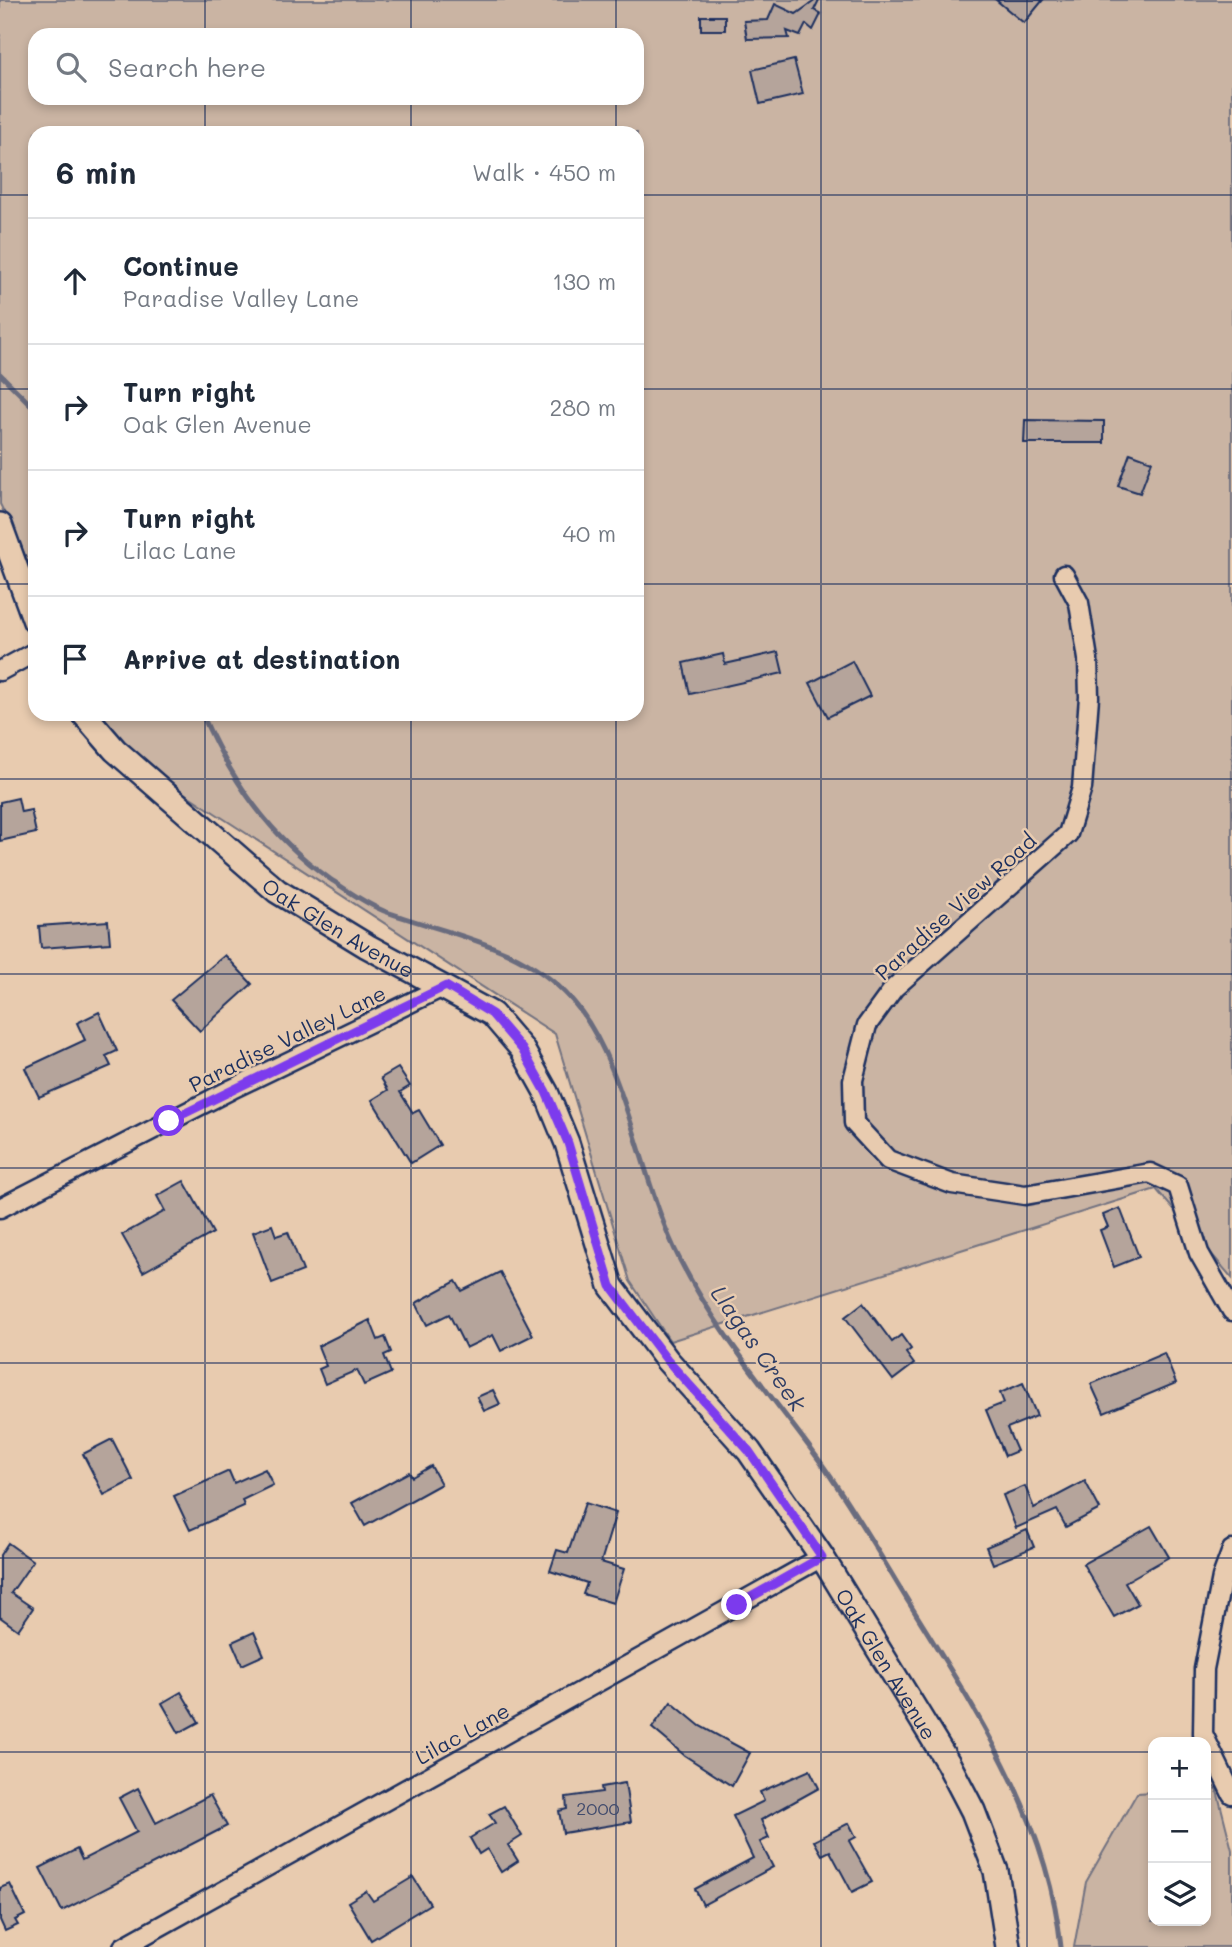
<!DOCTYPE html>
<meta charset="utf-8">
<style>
body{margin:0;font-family:Mali,sans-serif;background:#f6f6f7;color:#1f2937}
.controls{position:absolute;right:21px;bottom:21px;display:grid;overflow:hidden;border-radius:14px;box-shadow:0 4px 10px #0003}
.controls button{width:63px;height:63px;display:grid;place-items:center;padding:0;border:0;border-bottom:2px solid #e0e1e3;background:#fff;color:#1f2937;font:35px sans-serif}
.stop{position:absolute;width:21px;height:21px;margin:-16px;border:5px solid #7c3aed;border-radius:50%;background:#fff}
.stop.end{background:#7c3aed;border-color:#fff;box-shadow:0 2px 7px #0008}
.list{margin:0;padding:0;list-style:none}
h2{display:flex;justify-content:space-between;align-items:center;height:91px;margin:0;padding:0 28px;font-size:30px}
h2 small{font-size:23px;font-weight:400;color:#747a83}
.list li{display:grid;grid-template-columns:46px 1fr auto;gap:21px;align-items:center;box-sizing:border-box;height:126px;padding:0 28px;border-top:2px solid #e0e1e3}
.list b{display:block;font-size:26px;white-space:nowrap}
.list p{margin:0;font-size:23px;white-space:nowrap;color:#747a83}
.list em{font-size:23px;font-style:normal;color:#747a83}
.icon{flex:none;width:38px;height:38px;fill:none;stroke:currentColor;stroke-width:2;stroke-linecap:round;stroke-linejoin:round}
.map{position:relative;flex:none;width:1232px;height:1947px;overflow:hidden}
.search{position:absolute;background:#fff;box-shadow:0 4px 10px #0003;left:28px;top:28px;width:616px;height:77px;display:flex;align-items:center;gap:18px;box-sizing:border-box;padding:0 24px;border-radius:21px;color:#747a83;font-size:26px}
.panel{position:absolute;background:#fff;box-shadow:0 4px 10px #0003;left:28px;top:126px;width:616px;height:595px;border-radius:21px}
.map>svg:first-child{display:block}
.green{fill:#cab4a3;stroke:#727280;stroke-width:2;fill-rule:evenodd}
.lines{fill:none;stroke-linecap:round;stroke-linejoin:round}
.stream{stroke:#6b6c7e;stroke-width:5}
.building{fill:#b5a49b;stroke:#1b2f5e;stroke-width:2}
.minor-casing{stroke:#1b2f5e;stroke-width:23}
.tertiary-casing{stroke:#1b2f5e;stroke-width:28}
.minor{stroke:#e8cbaf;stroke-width:18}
.tertiary{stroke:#e8cbaf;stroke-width:23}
.route{stroke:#7c3aed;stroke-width:9}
.grid{fill:none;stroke:#1b2f5e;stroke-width:2;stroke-opacity:0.55}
.labels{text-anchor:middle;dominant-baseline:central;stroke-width:5;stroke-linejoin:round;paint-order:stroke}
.number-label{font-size:18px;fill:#424c6d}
.street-label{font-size:21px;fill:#1b2f5e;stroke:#e8cbaf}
.water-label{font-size:23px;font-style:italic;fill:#2f3e66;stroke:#e8cbaf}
</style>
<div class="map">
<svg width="1232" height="1947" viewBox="0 0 1232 1947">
<rect width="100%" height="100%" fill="#e8cbaf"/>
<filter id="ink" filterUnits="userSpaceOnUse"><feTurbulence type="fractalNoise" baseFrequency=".0143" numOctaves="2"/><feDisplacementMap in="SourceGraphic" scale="14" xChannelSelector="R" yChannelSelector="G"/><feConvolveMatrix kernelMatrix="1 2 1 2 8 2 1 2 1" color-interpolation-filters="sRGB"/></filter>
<g filter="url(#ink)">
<!-- green -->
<g class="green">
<path d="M 0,0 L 1232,0 L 1232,1278 L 1156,1189 L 670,1341 L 630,1281 L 555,1034 L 121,752 L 102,714 L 637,714 L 637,133 L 35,133 L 35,576 L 0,504 ZM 35,35 L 637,35 L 637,98 L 35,98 Z"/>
<path d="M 1216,1787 L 1232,1850 L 1232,1947 L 1074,1947 L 1086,1882 L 1137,1793 L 1153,1792 L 1153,1921 L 1206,1921 L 1206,1788 Z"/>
</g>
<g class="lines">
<!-- stream -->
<g class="stream">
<path d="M 0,374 L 35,409"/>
<path d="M 202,714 C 232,781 269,836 330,879 C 347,890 364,903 384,911 C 450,935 523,944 572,1000 C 627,1063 640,1183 680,1260 C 718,1334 770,1393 819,1460 C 852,1506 881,1557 911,1606 C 977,1713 1048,1818 1061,1947"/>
</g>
</g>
<!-- building -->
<g class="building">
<path d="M 816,0 L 819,0 L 814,10 L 821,14 L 813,30 L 806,24 L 800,36 L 787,31 L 789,38 L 747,39 L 744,21 L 768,20 L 775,4 L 796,14 Z"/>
<path d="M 996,0 L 1043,0 L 1024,23 Z"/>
<rect x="701" y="16" width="24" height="14"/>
<path d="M 794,60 L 803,94 L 760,104 L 752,70 Z"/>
<path d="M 1025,420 L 1104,421 L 1104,443 L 1024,443 Z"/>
<path d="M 1130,453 L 1152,461 L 1140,493 L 1118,486 Z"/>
<path d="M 778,652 L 783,673 L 690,694 L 683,663 L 723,654 L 725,664 Z"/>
<path d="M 852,661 L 870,696 L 828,717 L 810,683 Z"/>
<path d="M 18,798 L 21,812 L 31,810 L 36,833 L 0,841 L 0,802 Z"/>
<path d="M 108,921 L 110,943 L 41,948 L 39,926 Z"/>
<path d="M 225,955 L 252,984 L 200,1031 L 171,1000 Z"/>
<path d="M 99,1012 L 117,1051 L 106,1056 L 111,1066 L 39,1097 L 25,1068 L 85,1040 L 77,1023 Z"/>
<path d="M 398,1068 L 410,1086 L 400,1092 L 413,1113 L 419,1110 L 440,1145 L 411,1163 L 372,1100 L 388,1090 L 381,1078 Z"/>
<path d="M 184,1181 L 213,1233 L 143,1272 L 122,1235 L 165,1211 L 157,1196 Z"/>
<path d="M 1120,1208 L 1139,1257 L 1114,1267 L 1100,1230 L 1108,1227 L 1103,1215 Z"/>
<path d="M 272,1225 L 276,1236 L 288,1232 L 303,1271 L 272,1283 L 253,1232 Z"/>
<path d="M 500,1272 L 533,1335 L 501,1351 L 493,1335 L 466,1348 L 449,1314 L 427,1325 L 416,1303 L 456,1281 L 462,1291 Z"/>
<path d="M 863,1303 L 892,1342 L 901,1335 L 911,1349 L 906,1353 L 914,1364 L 893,1380 L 845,1317 Z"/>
<path d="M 370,1320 L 378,1340 L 385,1337 L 391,1352 L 384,1355 L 391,1373 L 364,1385 L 357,1370 L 325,1384 L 319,1369 L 326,1366 L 318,1346 Z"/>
<path d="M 1164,1353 L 1176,1383 L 1104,1413 L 1091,1384 Z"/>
<path d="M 1023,1383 L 1037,1416 L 1007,1428 L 1017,1451 L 1005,1456 L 986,1410 L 1004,1403 L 1000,1393 Z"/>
<path d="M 493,1390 L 500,1404 L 484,1411 L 477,1397 Z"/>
<path d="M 112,1439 L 133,1480 L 104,1495 L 83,1454 Z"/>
<path d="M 431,1466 L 441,1484 L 365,1526 L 352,1503 L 409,1472 L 412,1477 Z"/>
<path d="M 265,1469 L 273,1485 L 242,1500 L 244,1506 L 190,1530 L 174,1496 L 229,1471 L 234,1483 Z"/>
<path d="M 1085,1481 L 1100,1509 L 1066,1527 L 1057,1510 L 1016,1528 L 1003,1495 L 1025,1486 L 1034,1508 Z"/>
<path d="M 585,1503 L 616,1513 L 601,1562 L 624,1569 L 613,1603 L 583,1594 L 587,1583 L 550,1571 L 557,1550 L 568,1553 Z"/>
<path d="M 1151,1526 L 1169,1557 L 1125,1582 L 1138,1604 L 1114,1617 L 1083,1564 Z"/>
<path d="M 1027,1530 L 1034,1547 L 993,1564 L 986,1547 Z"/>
<path d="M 8,1543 L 33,1561 L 11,1593 L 33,1608 L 18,1630 L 0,1617 L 0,1555 Z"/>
<path d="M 254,1632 L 264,1655 L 242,1665 L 232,1642 Z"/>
<path d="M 181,1692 L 199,1722 L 179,1733 L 162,1703 Z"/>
<path d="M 671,1702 L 700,1726 L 750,1753 L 732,1786 L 684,1755 L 652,1728 Z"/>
<path d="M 810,1770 L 819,1788 L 761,1820 L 769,1838 L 760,1842 L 773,1867 L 703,1905 L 695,1889 L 753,1858 L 733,1816 L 764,1801 L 760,1792 Z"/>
<path d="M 625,1783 L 631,1822 L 563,1833 L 559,1811 L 567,1809 L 566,1797 L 602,1792 L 601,1787 Z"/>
<path d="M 138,1788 L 156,1823 L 210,1795 L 227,1826 L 62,1911 L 40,1868 L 77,1849 L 82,1860 L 137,1832 L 119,1798 Z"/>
<path d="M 504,1806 L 522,1836 L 508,1845 L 518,1861 L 501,1872 L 487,1849 L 479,1854 L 470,1838 L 495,1823 L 489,1814 Z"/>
<path d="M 849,1823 L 856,1837 L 849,1841 L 872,1882 L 852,1892 L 830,1851 L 822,1855 L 814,1841 Z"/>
<path d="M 413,1877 L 430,1904 L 371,1940 L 348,1902 L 366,1891 L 373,1901 Z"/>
<path d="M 10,1884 L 25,1915 L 15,1920 L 18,1925 L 5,1931 L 0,1920 L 0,1888 Z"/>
</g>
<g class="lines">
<defs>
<g id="minor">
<path d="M 1064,575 L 1079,603 L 1088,659 L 1089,697 L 1082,788 L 1068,834 L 894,988 L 867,1025 L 853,1080 L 854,1123 L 888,1160 L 952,1184 L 1025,1195 L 1150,1173 L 1178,1186 L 1199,1253 L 1232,1311"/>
<path d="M 0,671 L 35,652"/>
<path d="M 0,1208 L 232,1089 L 445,986"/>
<path d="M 1232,1550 L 1222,1577 L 1204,1669 L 1203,1734 L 1232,1794"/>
<path d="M 123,1947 L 822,1557"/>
</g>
<g id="tertiary">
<path d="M 0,525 L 35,621"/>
<path id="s1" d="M 84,714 L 115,750 L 277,891 L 367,946 L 492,1014 L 522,1049 L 546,1092 L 567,1143 L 611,1286 L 667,1360 L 749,1451 L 822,1557 L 948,1763 L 973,1811 L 996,1871 L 1008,1947"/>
</g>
</defs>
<!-- minor casing -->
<use href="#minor" class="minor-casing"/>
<!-- tertiary casing -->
<use href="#tertiary" class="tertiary-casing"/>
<!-- minor -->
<use href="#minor" class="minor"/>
<!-- tertiary -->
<use href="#tertiary" class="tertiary"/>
</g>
</g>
<g class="lines" filter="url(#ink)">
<!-- route -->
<path class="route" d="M 169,1121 L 446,986 L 492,1014 L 522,1049 L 546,1092 L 568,1143 L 611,1286 L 667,1360 L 749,1451 L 822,1557 L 737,1605"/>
</g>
<!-- grid -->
<path class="grid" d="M 205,0 L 205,35M 411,0 L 411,35M 616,0 L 616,35M 821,0 L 821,1947M 1027,0 L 1027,1947M 205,98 L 205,133M 411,98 L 411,133M 616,98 L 616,133M 0,195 L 35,195M 637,195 L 1232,195M 0,389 L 35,389M 637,389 L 1232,389M 0,584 L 35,584M 637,584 L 1232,584M 205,714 L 205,1947M 411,714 L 411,1947M 616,714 L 616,1947M 0,779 L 1232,779M 0,974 L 1232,974M 0,1168 L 1232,1168M 0,1363 L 1232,1363M 0,1558 L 1232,1558M 0,1752 L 1153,1752M 1206,1752 L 1232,1752"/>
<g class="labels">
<!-- number labels -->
<g class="number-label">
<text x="598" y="1808">2000</text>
</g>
<!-- street labels -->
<g class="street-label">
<text transform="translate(955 906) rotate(-42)">Paradise View Road</text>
<text stroke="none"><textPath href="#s1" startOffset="334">Oak Glen Avenue</textPath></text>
<text transform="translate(287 1038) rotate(-26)">Paradise Valley Lane</text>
<text stroke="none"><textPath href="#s1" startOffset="1279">Oak Glen Avenue</textPath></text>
<text transform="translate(462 1733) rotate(-29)">Lilac Lane</text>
</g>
<!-- water labels -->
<g class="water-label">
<text transform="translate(759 1348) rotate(55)">Llagas Creek</text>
</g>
</g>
</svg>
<div class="controls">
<button>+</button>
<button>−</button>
<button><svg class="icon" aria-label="layers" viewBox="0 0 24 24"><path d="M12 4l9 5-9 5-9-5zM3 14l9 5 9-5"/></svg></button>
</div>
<div class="stop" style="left:169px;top:1121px"></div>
<div class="stop end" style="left:737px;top:1605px"></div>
<div class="search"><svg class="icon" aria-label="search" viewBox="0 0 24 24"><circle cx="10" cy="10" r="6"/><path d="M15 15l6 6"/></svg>Search here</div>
<section class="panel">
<h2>6 min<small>Walk · 450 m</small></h2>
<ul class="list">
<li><svg class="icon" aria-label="ahead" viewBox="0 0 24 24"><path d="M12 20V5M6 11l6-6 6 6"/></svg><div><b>Continue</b><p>Paradise Valley Lane</p></div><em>130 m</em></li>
<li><svg class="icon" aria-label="right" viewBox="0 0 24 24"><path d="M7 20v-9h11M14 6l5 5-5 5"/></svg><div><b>Turn right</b><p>Oak Glen Avenue</p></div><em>280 m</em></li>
<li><svg class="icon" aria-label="right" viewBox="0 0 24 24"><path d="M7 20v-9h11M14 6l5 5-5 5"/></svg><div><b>Turn right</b><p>Lilac Lane</p></div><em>40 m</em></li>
<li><svg class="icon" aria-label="arrive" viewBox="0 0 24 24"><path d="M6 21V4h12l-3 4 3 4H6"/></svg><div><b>Arrive at destination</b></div></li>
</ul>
</section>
</div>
